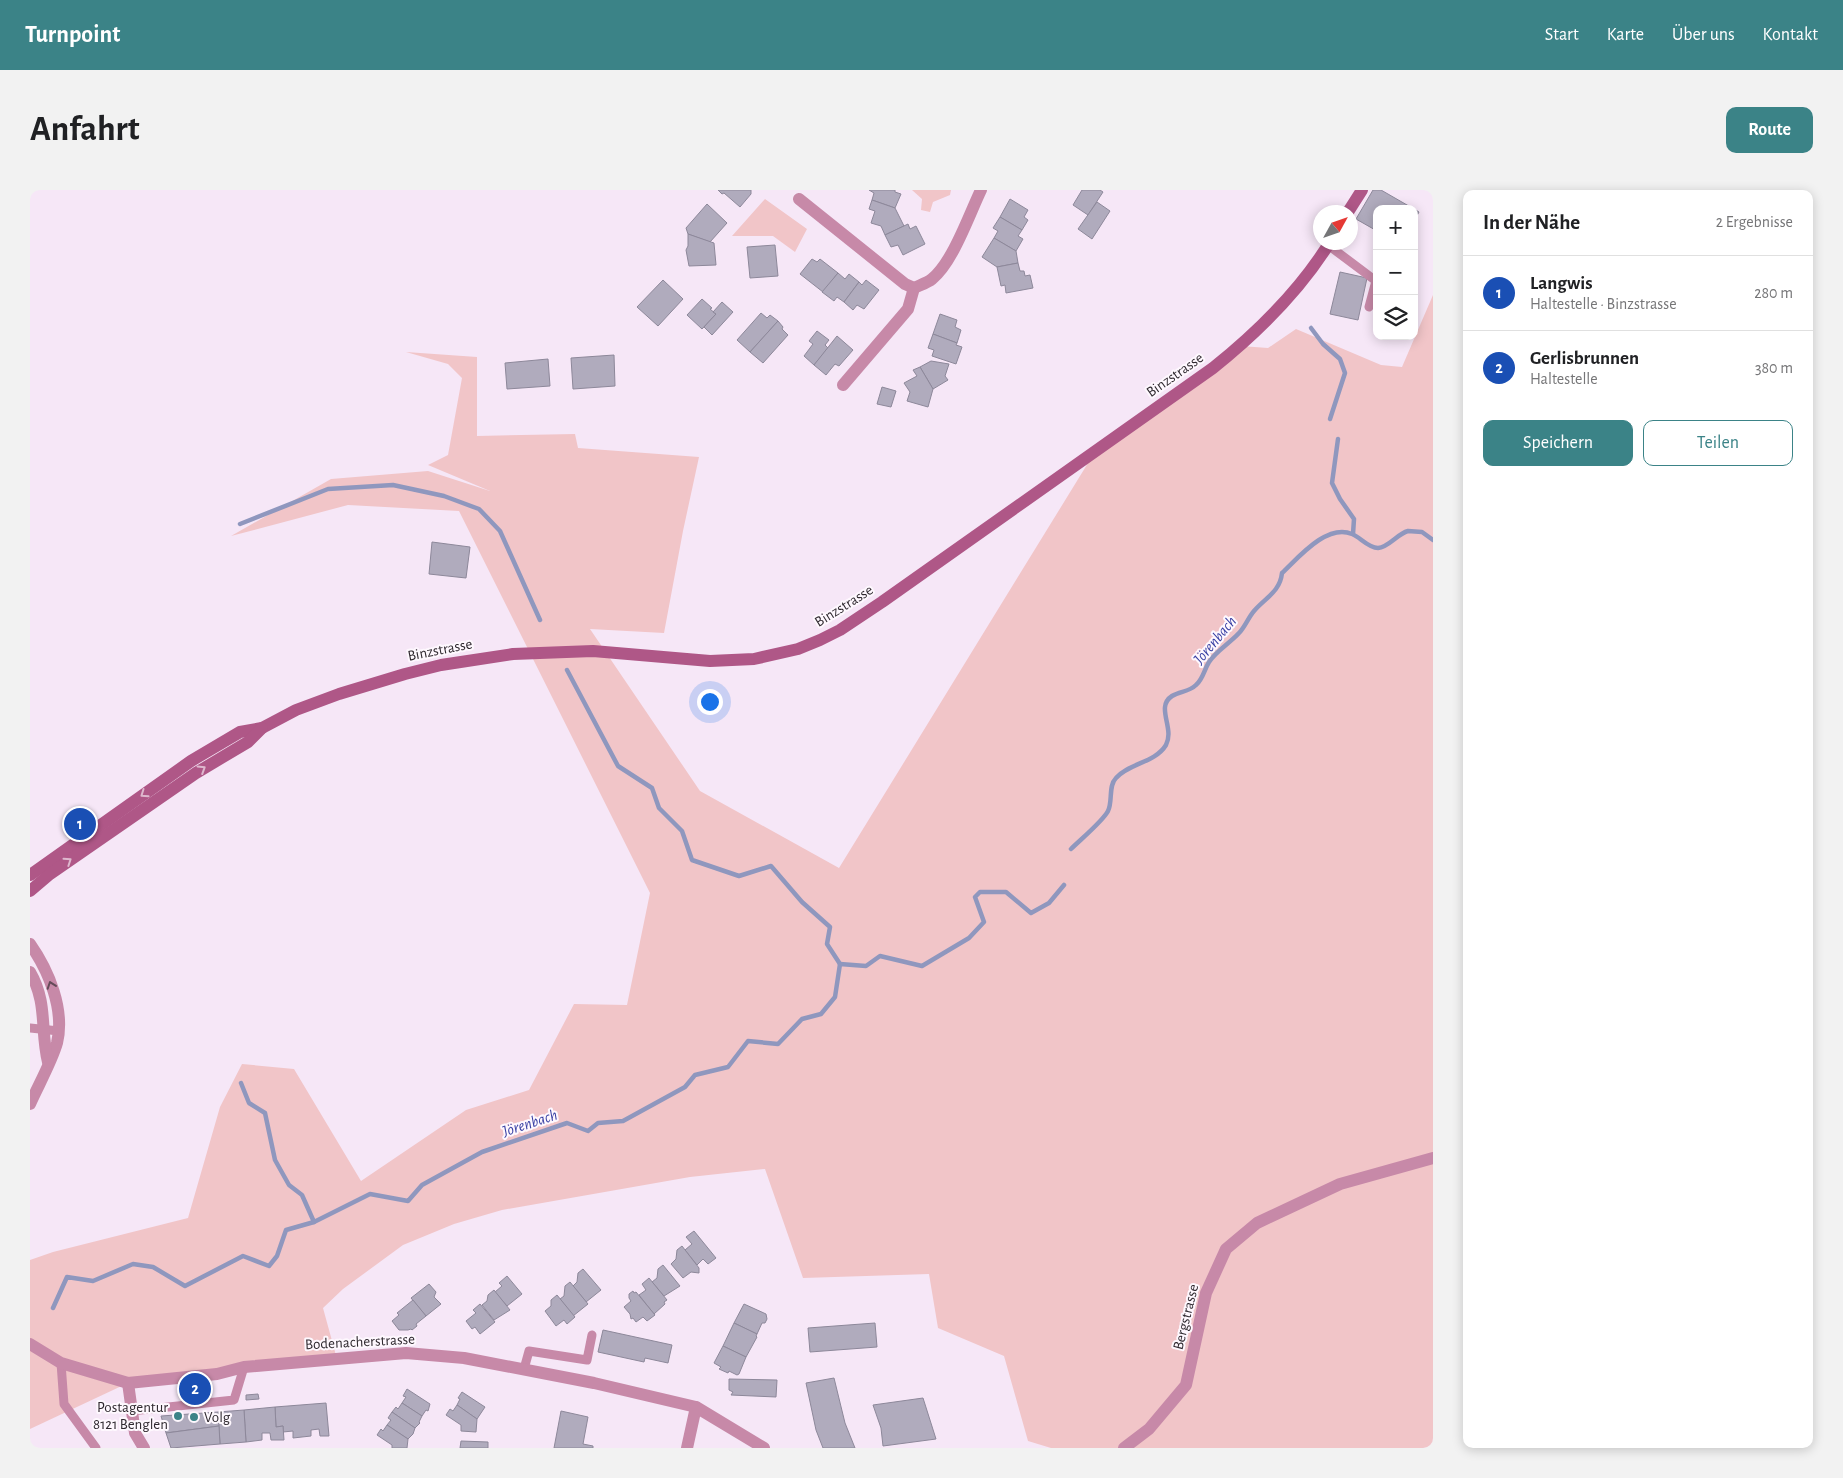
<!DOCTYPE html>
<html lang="de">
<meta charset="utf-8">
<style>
body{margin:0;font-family:"Alegreya Sans",sans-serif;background:#f2f2f2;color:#202124}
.controls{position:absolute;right:15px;top:15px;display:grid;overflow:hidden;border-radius:10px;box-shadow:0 2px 12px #0003}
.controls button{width:45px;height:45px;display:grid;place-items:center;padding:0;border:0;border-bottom:1px solid #e0e0e0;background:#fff;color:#202124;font:25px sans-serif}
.compass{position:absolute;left:1283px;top:15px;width:45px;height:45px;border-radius:50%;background:#fff;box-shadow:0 2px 12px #0003;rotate:50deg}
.you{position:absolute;left:679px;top:511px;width:18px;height:18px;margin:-12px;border:4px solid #fff;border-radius:50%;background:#1a73e8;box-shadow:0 0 0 8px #1a73e833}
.badge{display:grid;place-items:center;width:32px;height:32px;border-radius:50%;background:#3b8387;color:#fff;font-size:16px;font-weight:700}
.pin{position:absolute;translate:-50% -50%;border:2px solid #fff;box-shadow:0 1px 5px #0006}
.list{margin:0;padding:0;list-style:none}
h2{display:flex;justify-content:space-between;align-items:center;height:65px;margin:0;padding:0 20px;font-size:21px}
h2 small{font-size:16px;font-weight:400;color:#757577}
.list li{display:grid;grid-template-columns:32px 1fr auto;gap:15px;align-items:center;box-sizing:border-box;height:75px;padding:0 20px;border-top:1px solid #e0e0e0}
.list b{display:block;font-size:19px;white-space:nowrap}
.list p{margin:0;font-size:16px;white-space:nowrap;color:#757577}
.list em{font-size:16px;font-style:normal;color:#757577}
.actions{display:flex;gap:10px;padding:15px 20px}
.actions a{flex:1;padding:11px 0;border:1px solid #3b8387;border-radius:10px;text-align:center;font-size:18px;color:#3b8387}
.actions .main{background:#3b8387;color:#fff}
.icon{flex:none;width:28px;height:28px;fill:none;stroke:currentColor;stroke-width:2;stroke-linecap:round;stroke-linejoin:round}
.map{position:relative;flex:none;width:1403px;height:1258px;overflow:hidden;border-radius:10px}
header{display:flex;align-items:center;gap:30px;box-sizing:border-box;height:70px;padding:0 25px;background:#3b8387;color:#fff}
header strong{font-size:24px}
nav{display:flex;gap:28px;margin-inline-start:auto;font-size:18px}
.intro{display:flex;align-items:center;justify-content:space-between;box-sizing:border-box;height:120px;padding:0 30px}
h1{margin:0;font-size:35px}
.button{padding:12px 22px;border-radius:10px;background:#3b8387;color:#fff;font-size:18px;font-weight:700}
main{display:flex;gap:30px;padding:0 30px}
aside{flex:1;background:#fff;border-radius:10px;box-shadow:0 2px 12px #0003}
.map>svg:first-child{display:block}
.green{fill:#f1c5c8}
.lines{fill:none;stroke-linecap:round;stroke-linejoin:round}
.stream{stroke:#8f97be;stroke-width:4.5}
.building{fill:#b0abbd;stroke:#8d889a}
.service{stroke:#c789a8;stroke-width:9}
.minor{stroke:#c789a8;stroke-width:12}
.secondary{stroke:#af5787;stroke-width:12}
.oneway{stroke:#deb8ce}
.oneway2{stroke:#644b59}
.poi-dot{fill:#3b8387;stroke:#fef8fe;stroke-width:2}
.labels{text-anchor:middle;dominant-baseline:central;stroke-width:4;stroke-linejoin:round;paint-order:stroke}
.street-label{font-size:15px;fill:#2f292f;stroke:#fef8fe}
.poi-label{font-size:15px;fill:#2f292f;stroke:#fef8fe;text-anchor:end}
.water-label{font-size:16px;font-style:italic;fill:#373fa3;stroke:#fef8fe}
</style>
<header>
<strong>Turnpoint</strong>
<nav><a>Start</a><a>Karte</a><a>Über uns</a><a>Kontakt</a></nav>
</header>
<div class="intro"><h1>Anfahrt</h1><a class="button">Route</a></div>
<main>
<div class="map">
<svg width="1403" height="1258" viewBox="0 0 1403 1258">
<rect width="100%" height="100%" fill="#f6e7f7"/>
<!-- green -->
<g class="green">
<path d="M 882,0 L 921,0 L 920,5 L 903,12 L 900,22 L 891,20 L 892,9 Z"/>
<path d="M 735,9 L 777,39 L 765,62 L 743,46 L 702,46 Z"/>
<path d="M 1403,105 L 1403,1258 L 1021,1258 L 998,1251 L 974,1166 L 908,1138 L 899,1084 L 773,1088 L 735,979 L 660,987 L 472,1020 L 424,1034 L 373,1055 L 313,1099 L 293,1118 L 307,1169 L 98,1193 L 0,1239 L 0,1070 L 23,1062 L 158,1028 L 190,917 L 212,874 L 264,879 L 331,991 L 436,920 L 499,900 L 544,814 L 597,815 L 620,703 L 429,321 L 318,315 L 201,346 L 301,289 L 398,281 L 460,301 L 398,275 L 418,265 L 432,188 L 418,174 L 376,162 L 447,167 L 447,246 L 545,244 L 548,258 L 669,267 L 653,341 L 634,443 L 560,439 L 670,601 L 809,678 L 1066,260 L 1211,156 L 1238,158 L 1266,139 L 1351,175 L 1372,177 Z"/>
</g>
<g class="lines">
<!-- stream -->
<g class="stream">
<path d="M 1281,138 L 1293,154 L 1310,169 L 1315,183 L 1300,229"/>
<path d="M 1308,249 L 1302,293 L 1310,309 L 1324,329 L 1323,344"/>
<path d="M 210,334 L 298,299 L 363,295 L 414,306 L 449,319 L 470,341 L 510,430"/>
<path d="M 537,480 L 588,576 L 622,598 L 629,618 L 652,641 L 662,670 L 709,686 L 741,676 L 772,712 L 800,737 L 797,754 L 810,774"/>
<path d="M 1041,659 C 1050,650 1073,631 1078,621 C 1083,611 1078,596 1086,588 C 1099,573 1125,573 1136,555 C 1145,538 1125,517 1142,506 C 1150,501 1159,502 1166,495 C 1173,489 1174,480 1179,472 C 1186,461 1200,453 1209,443 C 1215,437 1218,428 1224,421 C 1235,408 1250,402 1252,383 C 1268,368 1297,333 1322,344 C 1330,347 1338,358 1348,358 C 1359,357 1367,344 1378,341 L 1392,342 L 1403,350"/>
<path d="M 211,893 L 219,913 L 235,923 L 245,970 L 259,995 L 272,1005 L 284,1032"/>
<path d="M 23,1118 L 37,1087 L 63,1091 L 103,1074 L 123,1077 L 155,1096 L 213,1066 L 239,1076 L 247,1066 L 256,1040 L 284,1032 L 340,1004 L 378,1011 L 392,995 L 452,962 L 537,933 L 558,941 L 568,933 L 593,931 L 655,897 L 665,885 L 698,877 L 718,851 L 748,854 L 772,829 L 791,824 L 805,807 L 810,774 L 836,776 L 850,766 L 892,776 L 939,748 L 954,732 L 945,707 L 950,702 L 976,702 L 1001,723 L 1019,713 L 1034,695"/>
</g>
</g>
<!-- building -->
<g class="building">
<path d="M 688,0 L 721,0 L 721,4 L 710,17 L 694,3 L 692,4 Z"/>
<path d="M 839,0 L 865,0 L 865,2 L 871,4 L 865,18 L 842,10 L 844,3 Z"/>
<path d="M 1052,0 L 1070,0 L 1073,2 L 1058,25 L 1043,15 Z"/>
<path d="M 1343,0 L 1351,0 L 1384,19 L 1347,19 L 1347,41 L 1326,29 Z"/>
<path d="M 980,9 L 998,20 L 994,27 L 998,30 L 992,40 L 970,27 Z"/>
<path d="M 842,10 L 865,18 L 874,36 L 855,45 L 851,36 L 841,33 L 845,21 L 839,19 Z"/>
<path d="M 1067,12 L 1080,21 L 1062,49 L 1048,39 Z"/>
<path d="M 677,14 L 697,33 L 680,52 L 658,44 L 656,38 Z"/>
<path d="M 1384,19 L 1389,22 L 1384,31 Z"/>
<path d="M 970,27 L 992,40 L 988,46 L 993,49 L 986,61 L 964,48 L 968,41 L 963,38 Z"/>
<path d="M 878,34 L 880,39 L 886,36 L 895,54 L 873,65 L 868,55 L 861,57 L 855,45 Z"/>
<path d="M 658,44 L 684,53 L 686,75 L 659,76 L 656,60 L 658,56 Z"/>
<path d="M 964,48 L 986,61 L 988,73 L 967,77 L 952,67 Z"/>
<path d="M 745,55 L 748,86 L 720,88 L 717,57 Z"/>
<path d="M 782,69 L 787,72 L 790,69 L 808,83 L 793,102 L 770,84 Z"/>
<path d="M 988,73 L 990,81 L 994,81 L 995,86 L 1000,85 L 1003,98 L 976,103 L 975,95 L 971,96 L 967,77 Z"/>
<path d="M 1310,82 L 1337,88 L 1328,130 L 1300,124 Z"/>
<path d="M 808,83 L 815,89 L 819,84 L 829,92 L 814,112 L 807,107 L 804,111 L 792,102 Z"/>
<path d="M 633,90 L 653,109 L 628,136 L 607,117 Z"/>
<path d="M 836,90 L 849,100 L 834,119 L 827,115 L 823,120 L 814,112 L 829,92 L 832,95 Z"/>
<path d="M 672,109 L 682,118 L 680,119 L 686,124 L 672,139 L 657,125 Z"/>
<path d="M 692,112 L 703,122 L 682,145 L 674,137 L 686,124 L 683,122 Z"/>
<path d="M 731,123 L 737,128 L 740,125 L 748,131 L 720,162 L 707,150 Z"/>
<path d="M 910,124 L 927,130 L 925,137 L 931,140 L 927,153 L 903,144 Z"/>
<path d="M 748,131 L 753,137 L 752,139 L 758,145 L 733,173 L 720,162 Z"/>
<path d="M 787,141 L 799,150 L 795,155 L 798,158 L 784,175 L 774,166 L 783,154 L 779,151 Z"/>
<path d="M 903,144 L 927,153 L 926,155 L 932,157 L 926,174 L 902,166 L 904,160 L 898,158 Z"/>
<path d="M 807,146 L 823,160 L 809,176 L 805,174 L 796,185 L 784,175 Z"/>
<path d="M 584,165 L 585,196 L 543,199 L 541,168 Z"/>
<path d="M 518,169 L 520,196 L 477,199 L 475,173 Z"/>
<path d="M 901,171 L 919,174 L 915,186 L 918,190 L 903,199 L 890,177 Z"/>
<path d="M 890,177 L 903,199 L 898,217 L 877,211 L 880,202 L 874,193 L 887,186 L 883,180 Z"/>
<path d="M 852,197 L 866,201 L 861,217 L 847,214 Z"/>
<path d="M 402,352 L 440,357 L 436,388 L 399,384 Z"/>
<path d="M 664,1041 L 686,1068 L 678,1074 L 673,1069 L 667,1075 L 655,1060 L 662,1054 L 656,1047 Z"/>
<path d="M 652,1056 L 669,1078 L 669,1083 L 661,1082 L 653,1088 L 641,1074 L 646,1069 L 647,1060 Z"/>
<path d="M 633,1075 L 650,1096 L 634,1106 L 622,1092 L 627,1088 L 628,1079 Z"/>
<path d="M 553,1079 L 571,1100 L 556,1112 L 543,1096 L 547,1092 L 548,1083 Z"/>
<path d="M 477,1086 L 492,1104 L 477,1116 L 465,1102 L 472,1096 L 469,1093 Z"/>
<path d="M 619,1088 L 637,1110 L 634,1112 L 635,1114 L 624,1124 L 609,1105 L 616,1100 L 612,1094 Z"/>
<path d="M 540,1092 L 558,1114 L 543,1126 L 530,1109 L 534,1106 L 535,1096 Z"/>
<path d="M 399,1094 L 406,1102 L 404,1107 L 411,1114 L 396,1126 L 381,1108 Z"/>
<path d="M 464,1100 L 480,1120 L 464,1130 L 452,1115 L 457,1111 L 458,1105 Z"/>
<path d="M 603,1101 L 604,1103 L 606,1102 L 625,1125 L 617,1131 L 613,1127 L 606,1132 L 603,1128 L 601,1129 L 600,1124 L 594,1117 L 601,1111 L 599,1108 L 599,1104 Z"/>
<path d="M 527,1105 L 545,1127 L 537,1134 L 534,1130 L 526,1136 L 515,1121 L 521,1116 L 521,1110 Z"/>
<path d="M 383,1110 L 396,1126 L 386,1134 L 387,1136 L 382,1140 L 381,1139 L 378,1140 L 369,1140 L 362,1131 L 369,1125 L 367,1123 Z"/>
<path d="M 450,1114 L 465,1132 L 450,1144 L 445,1137 L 442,1139 L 436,1131 L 446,1123 L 443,1120 Z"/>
<path d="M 714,1114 L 736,1124 L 737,1129 L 735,1133 L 732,1133 L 727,1144 L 704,1133 Z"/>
<path d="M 704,1133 L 727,1144 L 726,1146 L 727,1147 L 716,1167 L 693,1156 Z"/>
<path d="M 845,1133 L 847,1157 L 780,1162 L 778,1138 Z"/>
<path d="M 573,1140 L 642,1155 L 638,1173 L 615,1168 L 614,1172 L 568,1162 Z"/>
<path d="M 693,1156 L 716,1167 L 709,1184 L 707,1185 L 699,1181 L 698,1183 L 689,1179 L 691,1177 L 684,1173 Z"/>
<path d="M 804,1188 L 815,1233 L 825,1258 L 793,1258 L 786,1240 L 776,1193 Z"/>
<path d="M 699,1189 L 747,1190 L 746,1207 L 701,1205 L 703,1202 L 699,1200 Z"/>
<path d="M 377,1199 L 400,1214 L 398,1221 L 396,1220 L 392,1226 L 372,1213 L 376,1207 L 373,1206 Z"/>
<path d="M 432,1202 L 455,1217 L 447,1229 L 427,1215 L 430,1209 L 428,1208 Z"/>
<path d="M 228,1204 L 229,1209 L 216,1210 L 216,1205 Z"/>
<path d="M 893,1208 L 906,1249 L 853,1256 L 851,1238 L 843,1215 Z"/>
<path d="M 296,1213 L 299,1246 L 290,1246 L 289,1239 L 281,1240 L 281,1246 L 263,1248 L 263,1241 L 253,1242 L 253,1236 L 246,1237 L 245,1217 Z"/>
<path d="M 372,1213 L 392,1226 L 389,1232 L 390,1233 L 385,1238 L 362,1222 L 366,1217 L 368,1219 Z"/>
<path d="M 427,1215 L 447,1229 L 446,1242 L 431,1241 L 431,1235 L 416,1225 L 420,1219 L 423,1221 Z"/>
<path d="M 245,1217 L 246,1237 L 253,1236 L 254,1250 L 241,1250 L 240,1243 L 232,1243 L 232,1250 L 216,1252 L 214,1220 Z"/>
<path d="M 214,1220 L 216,1252 L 190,1254 L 188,1222 Z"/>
<path d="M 531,1221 L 558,1227 L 553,1254 L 563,1256 L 563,1258 L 524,1258 Z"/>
<path d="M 188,1222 L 189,1236 L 136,1243 L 131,1226 Z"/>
<path d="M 362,1222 L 385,1238 L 383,1244 L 378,1249 L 357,1235 L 361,1230 L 358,1228 Z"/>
<path d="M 357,1235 L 378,1249 L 377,1258 L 362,1258 L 362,1255 L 347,1245 L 351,1239 L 353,1241 Z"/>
<path d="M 189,1236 L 190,1254 L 141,1258 L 136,1243 Z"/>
<path d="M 431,1251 L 458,1252 L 458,1258 L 430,1258 Z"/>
</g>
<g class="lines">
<!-- service -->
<g class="service">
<path d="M 1298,55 L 1346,91 L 1339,117"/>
<path d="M 0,838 L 29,841"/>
<path d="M 31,1173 L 34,1214 L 66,1258"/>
<path d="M 494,1179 L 499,1161 L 557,1170 L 562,1145"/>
<path d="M 101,1221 L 204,1210 L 214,1177"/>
</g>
<!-- minor -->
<g class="minor">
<path d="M 769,9 L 875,94 L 884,98"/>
<path d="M 813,195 L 878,119 L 884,98 C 890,95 897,93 902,89 C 923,72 939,25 951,0"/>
<path d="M 0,754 C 19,781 35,820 27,853 C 22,871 8,896 0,914"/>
<path d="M 0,782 C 18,813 10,840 18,872"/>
<path d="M 0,1154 L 31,1173 L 98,1193 L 187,1184 L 214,1177 L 376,1163 L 434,1168 L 564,1193 L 666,1217 L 734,1258"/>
<path d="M 98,1193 L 105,1243 L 114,1258"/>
<path d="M 657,1258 L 666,1217"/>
<path d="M 1094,1258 L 1119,1239 L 1156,1195 L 1176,1103 L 1196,1059 L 1227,1033 L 1310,994 L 1403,968"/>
</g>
<!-- secondary -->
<g class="secondary">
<path d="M 1318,22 L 1332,0"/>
<path d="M 0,685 L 161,571 L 210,542 L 232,538 L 266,520 L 309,504 L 375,484 L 411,475 L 483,464 L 563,461 L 680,471 L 724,469 L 768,459 L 790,450 L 810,440 L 852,412 L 1183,178 C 1228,142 1269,102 1300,52"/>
<path d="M 0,701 L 20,684 L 166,583 L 218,552 L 232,538"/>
</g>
</g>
<!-- one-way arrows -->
<defs><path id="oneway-chevron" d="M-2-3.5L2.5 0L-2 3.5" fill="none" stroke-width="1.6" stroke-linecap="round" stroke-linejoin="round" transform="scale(1.25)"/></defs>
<g class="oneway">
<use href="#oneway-chevron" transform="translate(172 579) rotate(-32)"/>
<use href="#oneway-chevron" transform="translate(114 604) rotate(145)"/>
<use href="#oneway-chevron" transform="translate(38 671) rotate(-34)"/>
</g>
<use class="oneway2" href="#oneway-chevron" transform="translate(21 795) rotate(-109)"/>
<!-- markers -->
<g class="poi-dot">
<circle cx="148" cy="1226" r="5"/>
<circle cx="164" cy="1227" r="5"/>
</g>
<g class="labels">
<!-- street labels -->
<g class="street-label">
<text transform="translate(1145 185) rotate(-35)">Binzstrasse</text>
<text transform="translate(814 416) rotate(-32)">Binzstrasse</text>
<text transform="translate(410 460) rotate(-11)">Binzstrasse</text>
<text transform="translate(1156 1127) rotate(-76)">Bergstrasse</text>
<text transform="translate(330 1152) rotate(-3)">Bodenacherstrasse</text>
</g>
<!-- poi labels -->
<g class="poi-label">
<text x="138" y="1217">Postagentur<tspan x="138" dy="17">8121 Benglen</tspan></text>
<text x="174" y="1227" text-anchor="start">Volg</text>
</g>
<!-- water labels -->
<g class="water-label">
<text transform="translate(1185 450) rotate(-50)">Jörenbach</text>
<text transform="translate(500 933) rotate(-18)">Jörenbach</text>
</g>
</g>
</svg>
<div class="controls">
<button>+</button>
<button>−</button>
<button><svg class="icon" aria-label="layers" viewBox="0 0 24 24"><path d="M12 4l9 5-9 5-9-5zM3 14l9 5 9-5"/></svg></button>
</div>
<svg class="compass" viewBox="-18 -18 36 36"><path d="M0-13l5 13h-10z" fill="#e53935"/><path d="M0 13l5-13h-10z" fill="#757577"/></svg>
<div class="you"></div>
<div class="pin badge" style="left:50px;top:634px;background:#1a4fb4">1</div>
<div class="pin badge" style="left:165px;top:1199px;background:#1a4fb4">2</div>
</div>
<aside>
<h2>In der Nähe<small>2 Ergebnisse</small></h2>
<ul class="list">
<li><span class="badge" style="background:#1a4fb4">1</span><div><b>Langwis</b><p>Haltestelle · Binzstrasse</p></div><em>280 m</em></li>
<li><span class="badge" style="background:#1a4fb4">2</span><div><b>Gerlisbrunnen</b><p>Haltestelle</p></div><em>380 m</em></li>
</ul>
<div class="actions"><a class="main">Speichern</a><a>Teilen</a></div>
</aside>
</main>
